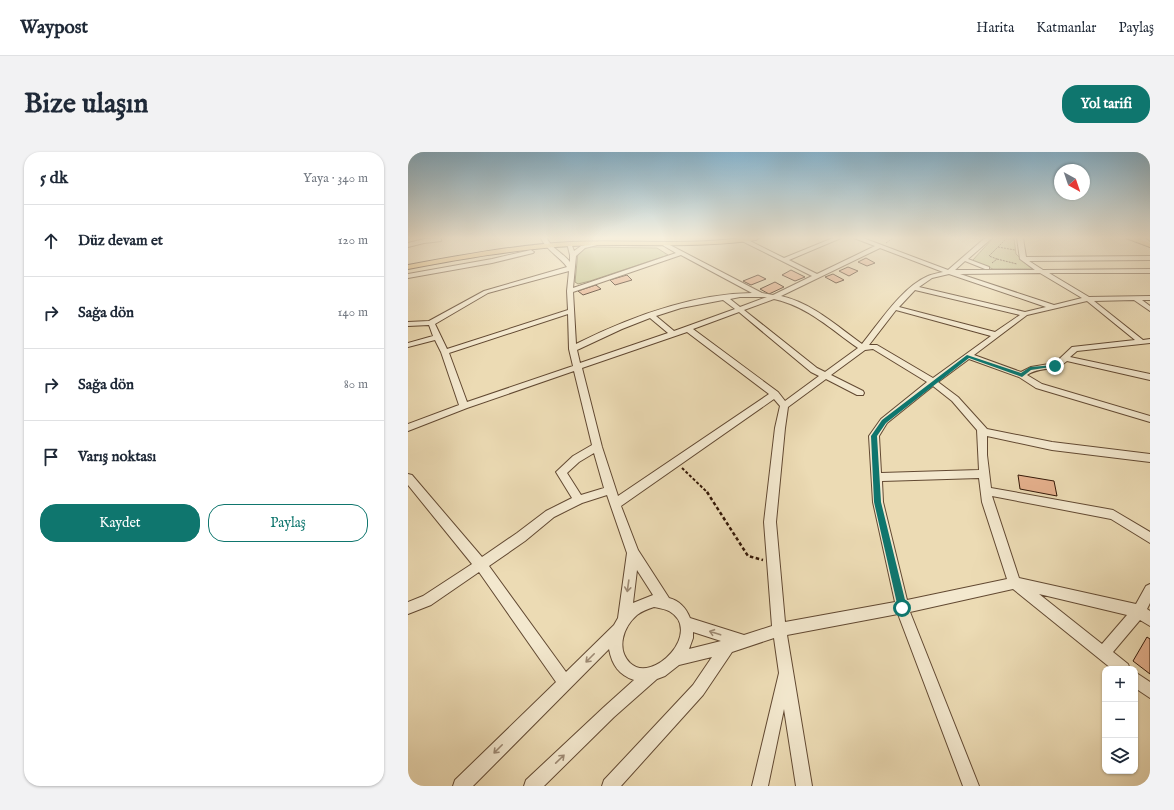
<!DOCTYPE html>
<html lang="tr">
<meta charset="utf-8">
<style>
body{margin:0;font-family:"IM FELL English",serif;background:#f2f2f3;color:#1f2937}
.controls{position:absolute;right:12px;bottom:12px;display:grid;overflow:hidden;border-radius:8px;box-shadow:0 1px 3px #0004}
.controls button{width:36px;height:36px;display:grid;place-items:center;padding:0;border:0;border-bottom:1px solid #e0e1e3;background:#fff;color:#1f2937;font:20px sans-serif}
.compass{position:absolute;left:646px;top:12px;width:36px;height:36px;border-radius:50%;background:#fff;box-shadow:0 1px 3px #0004;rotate:140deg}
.stop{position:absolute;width:12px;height:12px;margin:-9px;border:3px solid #0f766e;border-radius:50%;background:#fff}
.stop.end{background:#0f766e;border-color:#fff;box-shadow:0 1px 4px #0008}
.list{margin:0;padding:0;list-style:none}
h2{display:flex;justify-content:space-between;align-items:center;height:52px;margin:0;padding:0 16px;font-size:17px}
h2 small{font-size:13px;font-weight:400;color:#747a83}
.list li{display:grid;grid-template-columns:26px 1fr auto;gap:12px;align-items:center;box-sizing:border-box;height:72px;padding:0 16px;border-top:1px solid #e0e1e3}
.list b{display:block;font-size:15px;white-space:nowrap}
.list em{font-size:13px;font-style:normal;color:#747a83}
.actions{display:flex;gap:8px;padding:12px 16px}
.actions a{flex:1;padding:9px 0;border:1px solid #0f766e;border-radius:16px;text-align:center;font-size:14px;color:#0f766e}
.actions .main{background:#0f766e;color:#fff}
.icon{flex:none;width:22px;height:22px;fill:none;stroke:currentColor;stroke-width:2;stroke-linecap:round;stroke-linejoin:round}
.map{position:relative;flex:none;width:742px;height:634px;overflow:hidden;border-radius:16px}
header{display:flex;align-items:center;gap:24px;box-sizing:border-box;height:56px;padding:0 20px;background:#fff;border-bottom:1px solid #e0e1e3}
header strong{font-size:19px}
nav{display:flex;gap:22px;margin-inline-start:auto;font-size:14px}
.intro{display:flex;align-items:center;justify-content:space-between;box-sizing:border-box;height:96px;padding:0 24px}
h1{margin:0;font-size:28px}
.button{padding:10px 18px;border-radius:16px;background:#0f766e;color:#fff;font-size:14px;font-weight:700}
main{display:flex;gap:24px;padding:0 24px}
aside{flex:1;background:#fff;border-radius:16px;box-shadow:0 1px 3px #0004}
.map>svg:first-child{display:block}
.green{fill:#bfbe87;stroke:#7a6b47}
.building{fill:#e6b18e;stroke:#341807}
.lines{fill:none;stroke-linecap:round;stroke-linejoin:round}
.minor-casing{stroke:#624932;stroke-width:2}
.major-casing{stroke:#341807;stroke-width:2}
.path-far2{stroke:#341807;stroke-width:1;stroke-dasharray:2 1;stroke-linecap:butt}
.path-far1{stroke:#341807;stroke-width:2;stroke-dasharray:3 2;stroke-linecap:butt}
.path{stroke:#341807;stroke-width:2.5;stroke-dasharray:3.5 2.5;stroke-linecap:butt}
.minor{fill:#f3e8ce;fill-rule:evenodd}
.major{fill:#e6be7a;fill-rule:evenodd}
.oneway{stroke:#9d8a74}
.route{fill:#0f766e}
</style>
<header>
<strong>Waypost</strong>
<nav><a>Harita</a><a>Katmanlar</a><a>Paylaş</a></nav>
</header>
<div class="intro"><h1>Bize ulaşın</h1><a class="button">Yol tarifi</a></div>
<main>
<aside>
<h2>5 dk<small>Yaya · 340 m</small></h2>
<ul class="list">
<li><svg class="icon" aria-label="ahead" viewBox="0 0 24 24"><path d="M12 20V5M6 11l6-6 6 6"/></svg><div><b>Düz devam et</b></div><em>120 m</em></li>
<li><svg class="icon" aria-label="right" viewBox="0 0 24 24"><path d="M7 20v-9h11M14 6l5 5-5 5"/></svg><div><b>Sağa dön</b></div><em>140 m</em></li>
<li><svg class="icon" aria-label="right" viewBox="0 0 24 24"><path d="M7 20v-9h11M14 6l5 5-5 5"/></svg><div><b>Sağa dön</b></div><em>80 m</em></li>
<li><svg class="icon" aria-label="arrive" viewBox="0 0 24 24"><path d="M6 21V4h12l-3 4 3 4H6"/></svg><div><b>Varış noktası</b></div></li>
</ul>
<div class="actions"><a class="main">Kaydet</a><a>Paylaş</a></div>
</aside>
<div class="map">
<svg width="742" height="634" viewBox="0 0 742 634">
<rect width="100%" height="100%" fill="#ecdbb4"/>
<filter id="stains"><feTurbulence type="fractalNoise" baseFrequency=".005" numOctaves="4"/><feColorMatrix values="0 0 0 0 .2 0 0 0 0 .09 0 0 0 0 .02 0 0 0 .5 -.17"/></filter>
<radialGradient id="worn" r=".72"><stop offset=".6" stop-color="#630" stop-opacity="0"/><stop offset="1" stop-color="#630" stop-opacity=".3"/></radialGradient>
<!-- green -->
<g class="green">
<path d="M 585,86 L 606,86 L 608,102 L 624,117 L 585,117 L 564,109 Z"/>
<path d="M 180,95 L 249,96 L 260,103 L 182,129 L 170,132 L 167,130 L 170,100 L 173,97 Z"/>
</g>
<!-- building -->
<g class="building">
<path d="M 458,106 L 467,111 L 459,114 L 450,110 Z"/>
<path d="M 440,115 L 450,119 L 441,124 L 431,119 Z"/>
<path d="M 383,118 L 397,125 L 387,129 L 374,123 Z"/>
<path d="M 425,122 L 436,128 L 428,131 L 417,125 Z"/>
<path d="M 219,123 L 224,128 L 207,133 L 202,128 Z"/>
<path d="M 350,123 L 358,127 L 343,133 L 335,129 Z"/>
<path d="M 367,130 L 376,135 L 361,142 L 352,137 Z"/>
<path d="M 188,133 L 193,137 L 175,143 L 170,139 Z"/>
<path d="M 610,323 L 646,329 L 649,344 L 612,337 Z"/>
<path d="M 739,485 L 742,487 L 742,522 L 725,509 Z"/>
</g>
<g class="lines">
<defs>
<g id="minor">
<path d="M 31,86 L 33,87 L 33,89 L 16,91 L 0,95 L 0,91 L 16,87 Z"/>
<path d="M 133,86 L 139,86 C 143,96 155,101 162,110 L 162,103 L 159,91 L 163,91 L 166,99 L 173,94 L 190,90 L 193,92 L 177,96 L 168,104 L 165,136 L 268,101 L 256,94 L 255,93 L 258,91 L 354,141 L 365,143 L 404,124 L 334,89 L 334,87 L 338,87 L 376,106 L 425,86 L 433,86 L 381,108 L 409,122 L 467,94 L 446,86 L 455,86 L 540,118 L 577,86 L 584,86 L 560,107 L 581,115 L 581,117 L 577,117 L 557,109 L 547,118 L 627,118 L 612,107 L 609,86 L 615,86 L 618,105 L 742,104 L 742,108 L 621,109 L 635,118 L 742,117 L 742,121 L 641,121 L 681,145 L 742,144 L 742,148 L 734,148 L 742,154 L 742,159 L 726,148 L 686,149 L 735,188 L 742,187 L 742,191 L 669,199 L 662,205 L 742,222 L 742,228 L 659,209 C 647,220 632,214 619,223 L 634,232 L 742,264 L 742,270 L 628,236 L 611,225 L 561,207 L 530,230 L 550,245 L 579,277 L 644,290 L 742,302 L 742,310 L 644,298 L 579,284 L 579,303 L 583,336 L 705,358 L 742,380 L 742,391 L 703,367 L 584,344 L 611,426 L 728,452 L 738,434 L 742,432 L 742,451 L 739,457 L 742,459 L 742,474 L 732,468 L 705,500 L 720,512 L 722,517 L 704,517 L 605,437 L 502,460 L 571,634 L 555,634 L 490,462 L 379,483 L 404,634 L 388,634 L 376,557 L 360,634 L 344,634 L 371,521 L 366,486 L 324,500 L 295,543 L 213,634 L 194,634 L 196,628 L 285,533 L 304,505 L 271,513 L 257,524 L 249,527 L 206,565 L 136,634 L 116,634 L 118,628 L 196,555 L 226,528 C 211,523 204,513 201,497 L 65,634 L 45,634 L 47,628 L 148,530 L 71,420 L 23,453 L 0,462 L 0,450 L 15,444 L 64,412 L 0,333 L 0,322 L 4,323 L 74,405 L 109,381 L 138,359 L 164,346 L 148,320 L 165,304 L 184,293 L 166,219 L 59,256 L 0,279 L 0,272 L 51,253 L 33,200 L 27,188 L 0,195 L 0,191 L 25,184 L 21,173 L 0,174 L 0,170 L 21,169 L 76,139 L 159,115 C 152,105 138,98 133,86 ZM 472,96 L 535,120 C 530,121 524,122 520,124 C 493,136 472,170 454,192 C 429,174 404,151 373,144 ZM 273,103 L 344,141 C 284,142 222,165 168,192 L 165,140 ZM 161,119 L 159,139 L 160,158 L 39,197 L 27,172 L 80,141 ZM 632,121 L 674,146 L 646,153 L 552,122 ZM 541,122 L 638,155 L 617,160 L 511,135 L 524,126 ZM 507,138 L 612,163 L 587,180 L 491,155 ZM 332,145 L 359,145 L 332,155 L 322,147 ZM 366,147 C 399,154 424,178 450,196 L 417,220 L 409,216 L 336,158 ZM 315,148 L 327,157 L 266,179 L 248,164 L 273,156 ZM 679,149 L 727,188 L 664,195 L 647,211 L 623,215 L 613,220 L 566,203 L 619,163 ZM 488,158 L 583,184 L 525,226 L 469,193 L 461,193 ZM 331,160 L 403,220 L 411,224 L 377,249 L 370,240 L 285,177 ZM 160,162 L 161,197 L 165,214 L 59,250 L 41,201 ZM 242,166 L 260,181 L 172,211 L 169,198 L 214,177 ZM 279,180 L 361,242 L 210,344 L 194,295 L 174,216 ZM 465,197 L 519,230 L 473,267 L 461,284 L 465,350 L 487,450 L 377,470 L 368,370 L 377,276 L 380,255 L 418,227 L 449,243 L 455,243 L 456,241 L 455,239 L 423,223 L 457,198 ZM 525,234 L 544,249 L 569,278 L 571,318 L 473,321 L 471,284 L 479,271 ZM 366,247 L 372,254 L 367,276 L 356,370 L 364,474 L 336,483 L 282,466 C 278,456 272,449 261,446 L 230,398 L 213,354 ZM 186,301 L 196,336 L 173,343 L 159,321 L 171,310 ZM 571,326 L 574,350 L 599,427 L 499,448 L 475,350 L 474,329 ZM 199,343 L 219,401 L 210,466 L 206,473 L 158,520 L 81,414 L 117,389 L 146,365 L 174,351 ZM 229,418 L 245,443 L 225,451 ZM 631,442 L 719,463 L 694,492 ZM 246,455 C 251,456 257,457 261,459 C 296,479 245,533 222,511 C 208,497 215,475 229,463 C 234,459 240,457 246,455 ZM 285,480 L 313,489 L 281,497 L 285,486 Z"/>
<path d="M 731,86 L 737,86 L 742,90 L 742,95 Z"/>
<path d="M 123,98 L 126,100 L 125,101 L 84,111 L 0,126 L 0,122 L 84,107 Z"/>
<path d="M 727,520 L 742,530 L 742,546 L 727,536 Z"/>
</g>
<g id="major">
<path d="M 332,86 L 351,86 L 348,88 C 286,97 225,91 163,94 C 108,97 54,107 0,117 L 0,113 C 54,103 108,93 162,90 C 219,87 275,94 332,86 Z"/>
<path d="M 718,86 L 729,86 L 742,91 L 742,95 Z"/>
</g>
</defs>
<!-- minor casing -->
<use href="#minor" class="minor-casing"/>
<!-- major casing -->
<use href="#major" class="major-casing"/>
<!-- path-far2 -->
<g class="path-far2">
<path d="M 478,91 L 485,86"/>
<path d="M 590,95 L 607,98"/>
<path d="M 589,107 L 609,112"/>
<path d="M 584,111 L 589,107 L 581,104 L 599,86"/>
</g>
<!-- path-far1 -->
<path class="path-far1" d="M 274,316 L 300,341"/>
<!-- path -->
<path class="path" d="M 299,340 L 340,404 L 355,408"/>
<!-- minor -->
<use href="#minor" class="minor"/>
<!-- major -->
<use href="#major" class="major"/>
</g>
<!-- one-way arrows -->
<defs><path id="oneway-shaft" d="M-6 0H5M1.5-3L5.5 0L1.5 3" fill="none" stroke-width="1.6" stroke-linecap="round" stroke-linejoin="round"/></defs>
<g class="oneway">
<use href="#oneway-shaft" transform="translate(220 434) rotate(98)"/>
<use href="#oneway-shaft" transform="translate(307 481) rotate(-162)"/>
<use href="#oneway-shaft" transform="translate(182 506) rotate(135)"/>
<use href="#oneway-shaft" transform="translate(90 597) rotate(135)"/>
<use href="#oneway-shaft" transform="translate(152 607) rotate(-44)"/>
</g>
<!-- sky -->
<linearGradient id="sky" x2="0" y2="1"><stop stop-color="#88b7d2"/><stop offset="0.49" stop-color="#f6efdd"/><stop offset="1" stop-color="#f6efdd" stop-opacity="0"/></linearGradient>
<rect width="742" height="175" fill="url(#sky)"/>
<!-- route -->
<path class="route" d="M 559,203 L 613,221 L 622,215 L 647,213 L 649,214 L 623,218 L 614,225 L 561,206 L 478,271 L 469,284 L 473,350 L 499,456 L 497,458 L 494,460 L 490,456 L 466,350 L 463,284 L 474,268 Z"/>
<rect width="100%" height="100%" filter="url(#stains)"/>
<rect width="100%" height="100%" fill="url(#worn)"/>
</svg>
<div class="controls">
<button>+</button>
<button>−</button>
<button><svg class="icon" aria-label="layers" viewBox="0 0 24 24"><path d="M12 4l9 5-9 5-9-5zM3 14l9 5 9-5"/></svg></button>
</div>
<svg class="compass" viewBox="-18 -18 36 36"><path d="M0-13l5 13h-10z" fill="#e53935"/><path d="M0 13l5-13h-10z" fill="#747a83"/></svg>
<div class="stop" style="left:494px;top:456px"></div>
<div class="stop end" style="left:647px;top:214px"></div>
</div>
</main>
